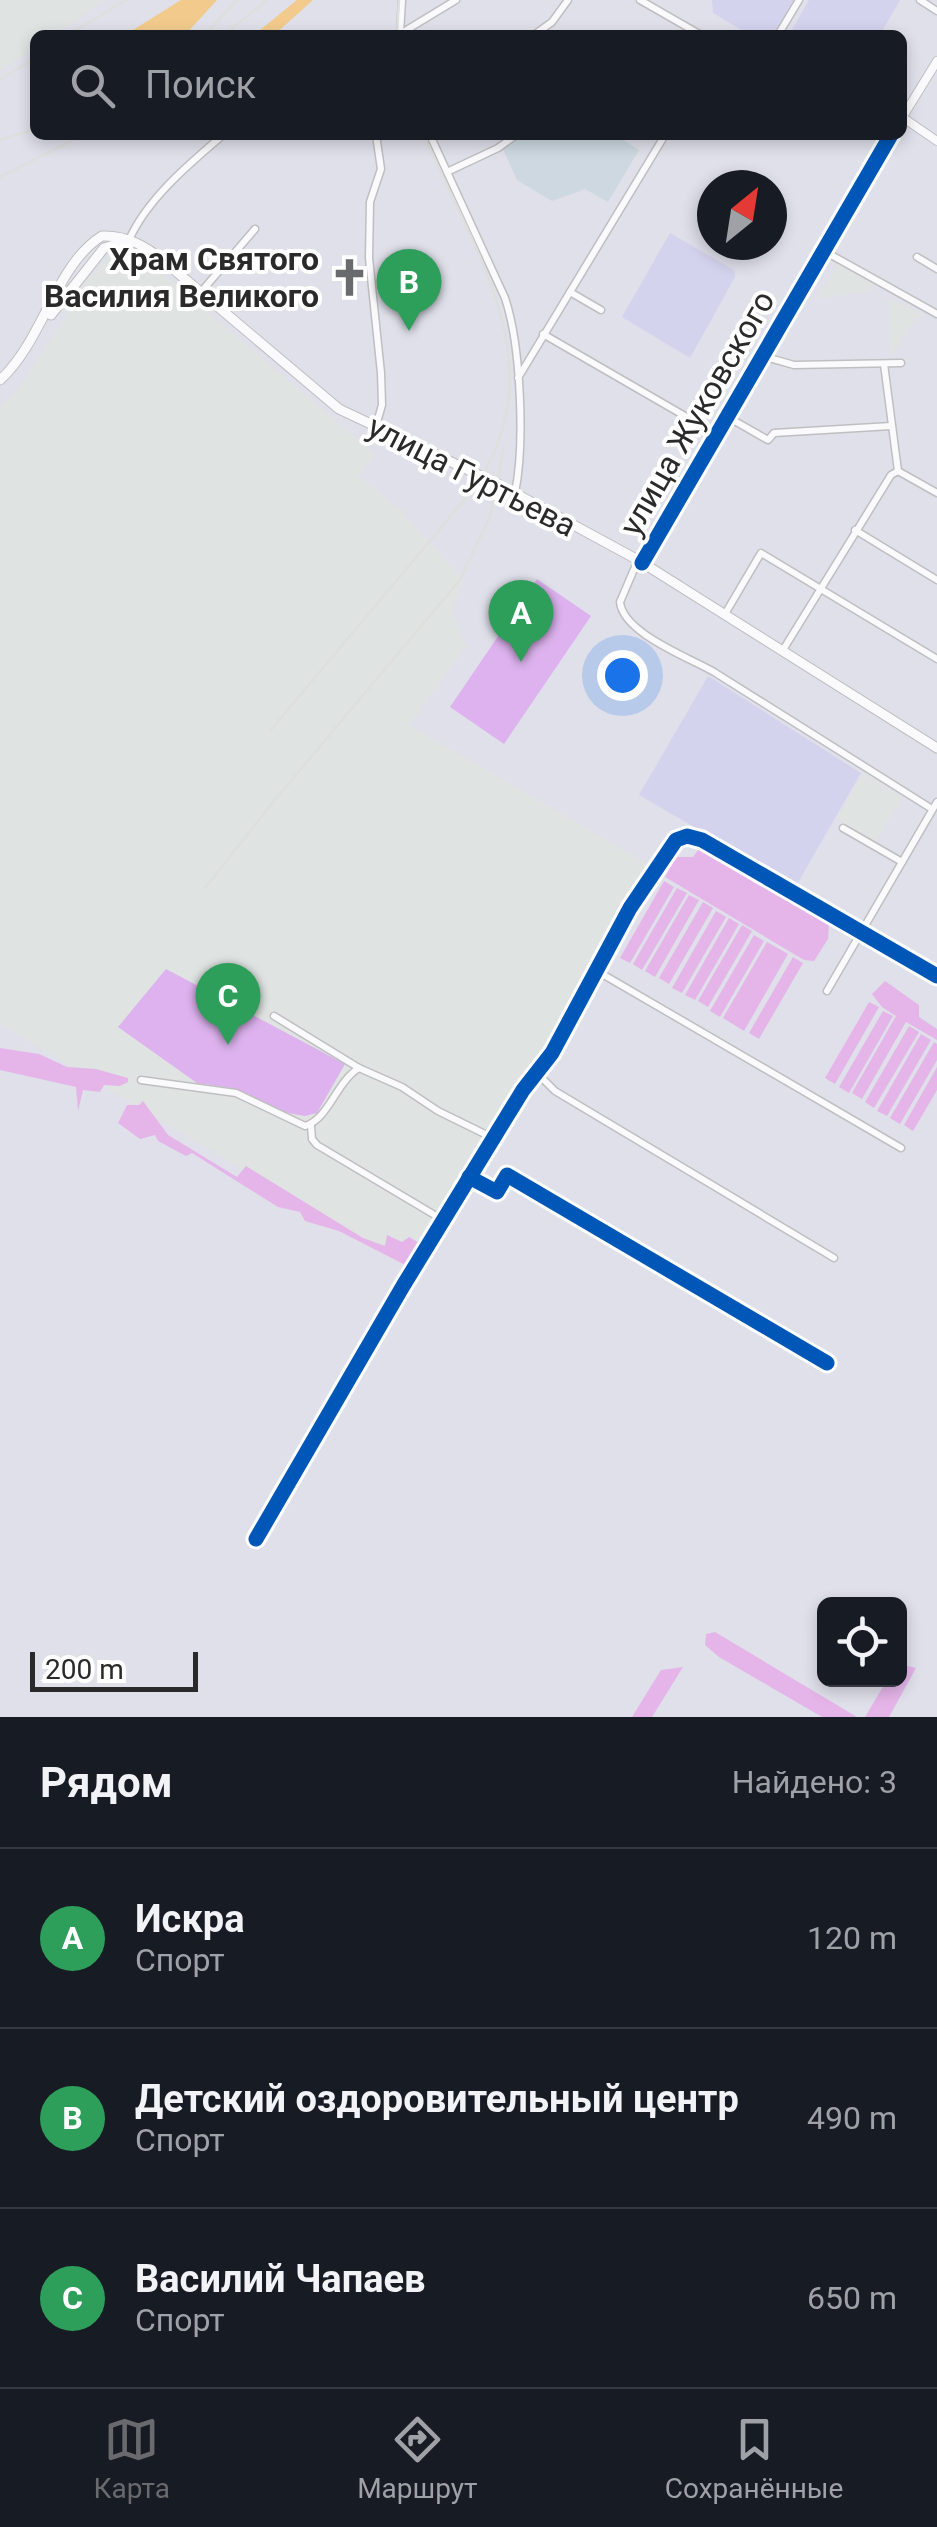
<!DOCTYPE html>
<html lang="ru">
<meta charset="utf-8">
<style>
body{margin:0;font-family:Roboto,sans-serif;background:#20242c;color:#f1f3f6}
.controls{position:absolute;right:30px;bottom:30px;display:grid;overflow:hidden;border-radius:15px;box-shadow:0 5px 15px #0003}
.controls button{width:90px;height:90px;display:grid;place-items:center;padding:0;border:0;border-bottom:2px solid #363941;background:#171b24;color:#f1f3f6;font:50px sans-serif}
.compass{position:absolute;left:697px;top:170px;width:90px;height:90px;border-radius:50%;background:#171b24;box-shadow:0 5px 15px #0003;rotate:30deg}
.scale{position:absolute;left:30px;bottom:25px;width:168px;box-sizing:border-box;padding-left:10px;border:5px solid #2a2a2a;border-top:0;font-size:28px;line-height:35px;white-space:nowrap;color:#2a2a2a;-webkit-text-stroke:8px #fff;paint-order:stroke}
.you{position:absolute;left:622px;top:675px;width:35px;height:35px;margin:-25px;border:8px solid #fff;border-radius:50%;background:#1a73e8;box-shadow:0 0 0 15px #1a73e833}
.badge{display:grid;place-items:center;width:65px;height:65px;border-radius:50%;background:#696a6d;color:#fff;font-size:32px;font-weight:700}
.pin{position:absolute;translate:-50% -82px;filter:drop-shadow(0 2px 5px #0008)}
.pin::after{content:'';position:absolute;top:52px;width:35px;height:30px;background:inherit;clip-path:polygon(0 0,100% 0,50% 100%)}
.list{margin:0;padding:0;list-style:none}
h2{display:flex;justify-content:space-between;align-items:center;height:130px;margin:0;padding:0 40px;font-size:42px}
h2 small{font-size:32px;font-weight:400;color:#9ea1a6}
.list li{display:grid;grid-template-columns:65px 1fr auto;gap:30px;align-items:center;box-sizing:border-box;height:180px;padding:0 40px;border-top:2px solid #363941}
.list b{display:block;font-size:38px;white-space:nowrap}
.list p{margin:0;font-size:32px;white-space:nowrap;color:#9ea1a6}
.list em{font-size:32px;font-style:normal;color:#9ea1a6}
.icon{flex:none;width:55px;height:55px;fill:none;stroke:currentColor;stroke-width:2;stroke-linecap:round;stroke-linejoin:round}
.map{position:relative;flex:none;width:937px;height:1717px;overflow:hidden}
.search{position:absolute;background:#171b24;box-shadow:0 5px 15px #0003;left:30px;right:30px;top:30px;height:110px;display:flex;align-items:center;gap:25px;box-sizing:border-box;padding:0 35px;border-radius:15px;color:#9ea1a6;font-size:38px}
.sheet{height:670px;background:#171b24}
nav{display:flex;justify-content:space-around;align-items:center;box-sizing:border-box;height:140px;border-top:2px solid #363941;background:#171b24;font-size:28px;color:#9ea1a6}
nav a{display:grid;justify-items:center;gap:5px}
nav .on{color:#696a6d}
.map>svg:first-child{display:block}
.industrial{fill:#dfe3e2}
.education{fill:#d3d3ee}
.medical{fill:#cdd8e0}
.green{fill:#e5b5e9}
.pitch{fill:#ddb2ee}
.water{fill:#f2ca8c}
.lines{fill:none;stroke-linecap:round;stroke-linejoin:round}
.minor-casing{stroke:#bfbfc1;stroke-width:9}
.tertiary-casing{stroke:#bfbfc1;stroke-width:10}
.secondary-casing{stroke:#bfbfc1;stroke-width:11}
.minor{stroke:#fafafc;stroke-width:6}
.tertiary{stroke:#fafafc;stroke-width:8}
.secondary{stroke:#fafafc;stroke-width:9}
.rail{stroke:#dedfdd;stroke-width:2.5}
.cycleway-casing{stroke:#fff;stroke-width:21}
.cycleway{stroke:#0057b8;stroke-width:15}
.labels{text-anchor:middle;dominant-baseline:central;stroke-width:8;stroke-linejoin:round;paint-order:stroke}
.poi-label{font-size:32px;font-weight:bold;fill:#2a2a2a;stroke:#fff;text-anchor:end}
.street-label{font-size:32px;fill:#2a2a2a;stroke:#fff}
</style>
<div class="map">
<svg width="937" height="1717" viewBox="0 0 937 1717">
<rect width="100%" height="100%" fill="#dfe0ea"/>
<!-- industrial -->
<g class="industrial">
<path d="M 0,0 L 105,0 L 55,35 L 35,35 L 35,49 L 0,71 Z"/>
<path d="M 138,252 L 375,454 L 359,476 L 401,510 L 463,580 L 453,609 L 466,647 L 409,725 L 653,867 L 411,1270 L 0,1024 L 0,407 L 20,386 L 64,319 L 67,306 L 107,257 Z"/>
<path d="M 839,262 L 874,282 L 868,292 L 817,299 Z"/>
<path d="M 889,299 L 924,314 L 921,319 L 917,317 L 892,355 L 889,353 Z"/>
<path d="M 864,771 L 903,798 L 874,843 L 849,829 L 838,817 Z"/>
</g>
<!-- education -->
<g class="education">
<path d="M 712,0 L 794,0 L 774,35 L 750,35 L 713,13 Z"/>
<path d="M 809,0 L 900,0 L 880,35 L 789,35 Z"/>
<path d="M 670,233 L 734,270 L 735,277 L 690,358 L 622,317 Z"/>
<path d="M 708,676 L 861,773 L 796,886 L 639,795 Z"/>
</g>
<!-- medical -->
<path class="medical" d="M 522,135 L 615,135 L 639,150 L 608,202 L 585,189 L 552,201 L 517,180 L 503,149 Z"/>
<!-- green -->
<g class="green">
<path d="M 699,849 L 829,925 L 828,939 L 814,961 L 804,960 L 665,877 L 675,857 L 693,857 Z"/>
<path d="M 664,881 L 674,887 L 630,963 L 620,958 Z"/>
<path d="M 677,888 L 687,893 L 642,970 L 633,964 Z"/>
<path d="M 689,895 L 699,900 L 655,977 L 645,971 Z"/>
<path d="M 703,902 L 713,908 L 669,984 L 659,978 Z"/>
<path d="M 716,911 L 726,917 L 682,993 L 672,988 Z"/>
<path d="M 729,918 L 739,924 L 695,1000 L 685,995 Z"/>
<path d="M 742,925 L 752,931 L 708,1007 L 698,1001 Z"/>
<path d="M 754,935 L 764,941 L 720,1017 L 710,1011 Z"/>
<path d="M 767,942 L 788,954 L 744,1031 L 723,1018 Z"/>
<path d="M 793,957 L 803,963 L 759,1039 L 749,1033 Z"/>
<path d="M 885,981 L 919,1005 L 919,1017 L 937,1029 L 937,1040 L 906,1022 L 862,1099 L 852,1093 L 896,1016 L 882,1007 L 872,994 Z"/>
<path d="M 869,1002 L 879,1007 L 835,1084 L 825,1078 Z"/>
<path d="M 883,1011 L 893,1016 L 849,1093 L 839,1087 Z"/>
<path d="M 909,1026 L 919,1032 L 874,1108 L 865,1102 Z"/>
<path d="M 921,1034 L 931,1040 L 887,1116 L 877,1111 Z"/>
<path d="M 934,1042 L 937,1044 L 937,1060 L 900,1124 L 890,1118 Z"/>
<path d="M 0,1048 L 39,1054 L 67,1067 L 96,1069 L 128,1078 L 128,1082 L 120,1086 L 104,1085 L 100,1092 L 83,1090 L 78,1111 L 76,1087 L 0,1070 Z"/>
<path d="M 937,1067 L 937,1090 L 913,1131 L 904,1125 Z"/>
<path d="M 143,1101 L 168,1135 L 237,1177 L 246,1166 L 363,1238 L 385,1246 L 387,1235 L 402,1242 L 409,1237 L 423,1245 L 409,1267 L 339,1231 L 305,1221 L 300,1212 L 278,1207 L 192,1153 L 186,1156 L 158,1141 L 155,1135 L 140,1139 L 118,1123 L 127,1105 L 139,1105 Z"/>
<path d="M 715,1632 L 857,1717 L 822,1717 L 719,1657 L 705,1645 L 706,1634 Z"/>
<path d="M 900,1664 L 916,1668 L 889,1717 L 865,1717 L 887,1680 L 900,1680 Z"/>
<path d="M 683,1667 L 652,1717 L 632,1717 L 661,1670 Z"/>
</g>
<!-- pitch -->
<g class="pitch">
<path d="M 537,579 L 591,616 L 504,744 L 450,707 Z"/>
<path d="M 166,969 L 345,1064 L 317,1113 L 305,1116 L 288,1113 L 231,1088 L 197,1083 L 118,1027 Z"/>
</g>
<!-- water -->
<g class="water">
<path d="M 181,0 L 217,0 L 185,35 L 125,35 Z"/>
<path d="M 297,0 L 313,0 L 274,35 L 254,35 Z"/>
</g>
<g class="lines">
<defs>
<g id="minor">
<path d="M 640,0 L 701,35"/>
<path d="M 920,0 L 937,11"/>
<path d="M 400,34 L 456,0"/>
<path d="M 400,34 L 402,0"/>
<path d="M 534,35 L 552,22 L 568,0"/>
<path d="M 778,35 L 799,0"/>
<path d="M 376,135 L 381,169 L 370,202 L 369,258 L 381,373 L 382,405 L 376,426"/>
<path d="M 430,135 L 505,298 C 521,346 525,444 515,493"/>
<path d="M 447,172 L 498,148 L 516,135"/>
<path d="M 129,240 C 147,199 189,164 223,135"/>
<path d="M 824,251 L 937,314"/>
<path d="M 917,257 L 937,269"/>
<path d="M 201,292 L 255,229"/>
<path d="M 570,292 L 601,310"/>
<path d="M 543,334 L 716,434"/>
<path d="M 762,356 L 794,365 L 901,363"/>
<path d="M 884,364 L 898,471"/>
<path d="M 518,378 L 665,135"/>
<path d="M 726,416 L 768,440 L 774,433 L 891,426"/>
<path d="M 898,471 L 937,493"/>
<path d="M 855,530 L 937,580"/>
<path d="M 638,560 L 620,602 C 623,633 688,657 714,672 L 932,809"/>
<path d="M 725,614 L 761,553 L 937,659"/>
<path d="M 783,650 L 891,475 L 898,471"/>
<path d="M 843,828 L 902,862"/>
<path d="M 597,971 L 901,1148"/>
<path d="M 827,991 L 937,802"/>
<path d="M 274,1016 L 359,1068 L 402,1087 L 438,1111 L 493,1138"/>
<path d="M 537,1073 L 555,1091 L 834,1258"/>
<path d="M 141,1080 L 236,1093 L 305,1126 C 329,1119 336,1082 359,1068"/>
<path d="M 311,1126 L 312,1139 L 317,1145 L 443,1220"/>
<path d="M 469,1177 L 497,1192 L 507,1175 L 827,1363"/>
<path d="M 256,1539 L 403,1286 L 523,1090 L 552,1053 L 630,908 L 676,840 L 687,836 L 702,840 L 937,976"/>
</g>
<g id="tertiary">
<path d="M 902,117 L 937,141"/>
<path d="M 902,118 L 937,61"/>
<path d="M 642,563 L 891,135"/>
</g>
<g id="secondary">
<path d="M 51,315 L 104,248 L 127,241"/>
<path d="M 0,380 C 43,341 56,264 102,236 C 127,235 147,247 165,262 L 339,409 L 498,484 L 638,560 L 937,748"/>
</g>
</defs>
<!-- minor casing -->
<use href="#minor" class="minor-casing"/>
<!-- tertiary casing -->
<use href="#tertiary" class="tertiary-casing"/>
<!-- secondary casing -->
<use href="#secondary" class="secondary-casing"/>
<!-- minor -->
<use href="#minor" class="minor"/>
<!-- tertiary -->
<use href="#tertiary" class="tertiary"/>
<!-- secondary -->
<use href="#secondary" class="secondary"/>
<!-- rail -->
<g class="rail">
<path d="M 68,35 L 126,0"/>
<path d="M 205,35 L 237,0"/>
<path d="M 224,35 L 267,0"/>
<path d="M 397,35 L 399,0"/>
<path d="M 0,80 L 35,58"/>
<path d="M 0,140 L 35,129"/>
<path d="M 0,177 L 83,135"/>
<path d="M 270,731 L 471,492 C 560,369 474,253 424,135"/>
<path d="M 205,888 L 274,801 L 459,581 L 490,517 L 504,446"/>
</g>
<defs>
<g id="cycleway">
<path d="M 642,563 L 891,135"/>
<path d="M 469,1177 L 497,1192 L 507,1175 L 827,1363"/>
<path d="M 256,1539 L 403,1286 L 523,1090 L 552,1053 L 630,908 L 676,840 L 687,836 L 702,840 L 937,976"/>
</g>
</defs>
<!-- cycleway casing -->
<use href="#cycleway" class="cycleway-casing"/>
<!-- cycleway -->
<use href="#cycleway" class="cycleway"/>
</g>
<!-- icons -->
<defs>
<symbol id="church-bare" viewBox="-9 -9 18 18"><path d="M-1.2-6h2.4v3.5h3.3v2.4h-3.3V6h-2.4V-.1h-3.3v-2.4h3.3Z" fill="#696a6d" stroke="#fff" stroke-width="2.5" paint-order="stroke"/></symbol>
</defs>
<g fill-rule="evenodd">
<use href="#church-bare" x="322" y="250" width="55" height="55"/>
</g>
<g class="labels">
<!-- poi labels -->
<g class="poi-label">
<text x="319" y="259">Храм Святого<tspan x="319" dy="37">Василия Великого</tspan></text>
</g>
<!-- street labels -->
<g class="street-label">
<text transform="translate(697 413) rotate(-60)">улица Жуковского</text>
<text transform="translate(472 476) rotate(27)">улица Гуртьева</text>
</g>
</g>
</svg>
<div class="controls">
<button><svg class="icon" aria-label="locate" viewBox="0 0 24 24"><circle cx="12" cy="12" r="6"/><path d="M12 2v4M12 18v4M2 12h4M18 12h4"/></svg></button>
</div>
<svg class="compass" viewBox="-18 -18 36 36"><path d="M0-13l5 13h-10z" fill="#e53935"/><path d="M0 13l5-13h-10z" fill="#9ea1a6"/></svg>
<div class="scale">200 m</div>
<div class="you"></div>
<div class="pin badge" style="left:521px;top:662px;background:#2e9e5b">A</div>
<div class="pin badge" style="left:409px;top:331px;background:#2e9e5b">B</div>
<div class="pin badge" style="left:228px;top:1045px;background:#2e9e5b">C</div>
<div class="search"><svg class="icon" aria-label="search" viewBox="0 0 24 24"><circle cx="10" cy="10" r="6"/><path d="M15 15l6 6"/></svg>Поиск</div>
</div>
<section class="sheet">
<h2>Рядом<small>Найдено: 3</small></h2>
<ul class="list">
<li><span class="badge" style="background:#2e9e5b">A</span><div><b>Искра</b><p>Спорт</p></div><em>120 m</em></li>
<li><span class="badge" style="background:#2e9e5b">B</span><div><b>Детский оздоровительный центр</b><p>Спорт</p></div><em>490 m</em></li>
<li><span class="badge" style="background:#2e9e5b">C</span><div><b>Василий Чапаев</b><p>Спорт</p></div><em>650 m</em></li>
</ul>
</section>
<nav>
<a class="on"><svg class="icon" aria-label="map" viewBox="0 0 24 24"><path d="M3 6l6-2 6 2 6-2v14l-6 2-6-2-6 2zM9 4v14M15 6v14"/></svg>Карта</a>
<a><svg class="icon" aria-label="directions" viewBox="0 0 24 24"><path d="M12 3l9 9-9 9-9-9zM9 14v-3h6M13 9l2 2-2 2"/></svg>Маршрут</a>
<a><svg class="icon" aria-label="saved" viewBox="0 0 24 24"><path d="M7 4h10v16l-5-4-5 4z"/></svg>Сохранённые</a>
</nav>
